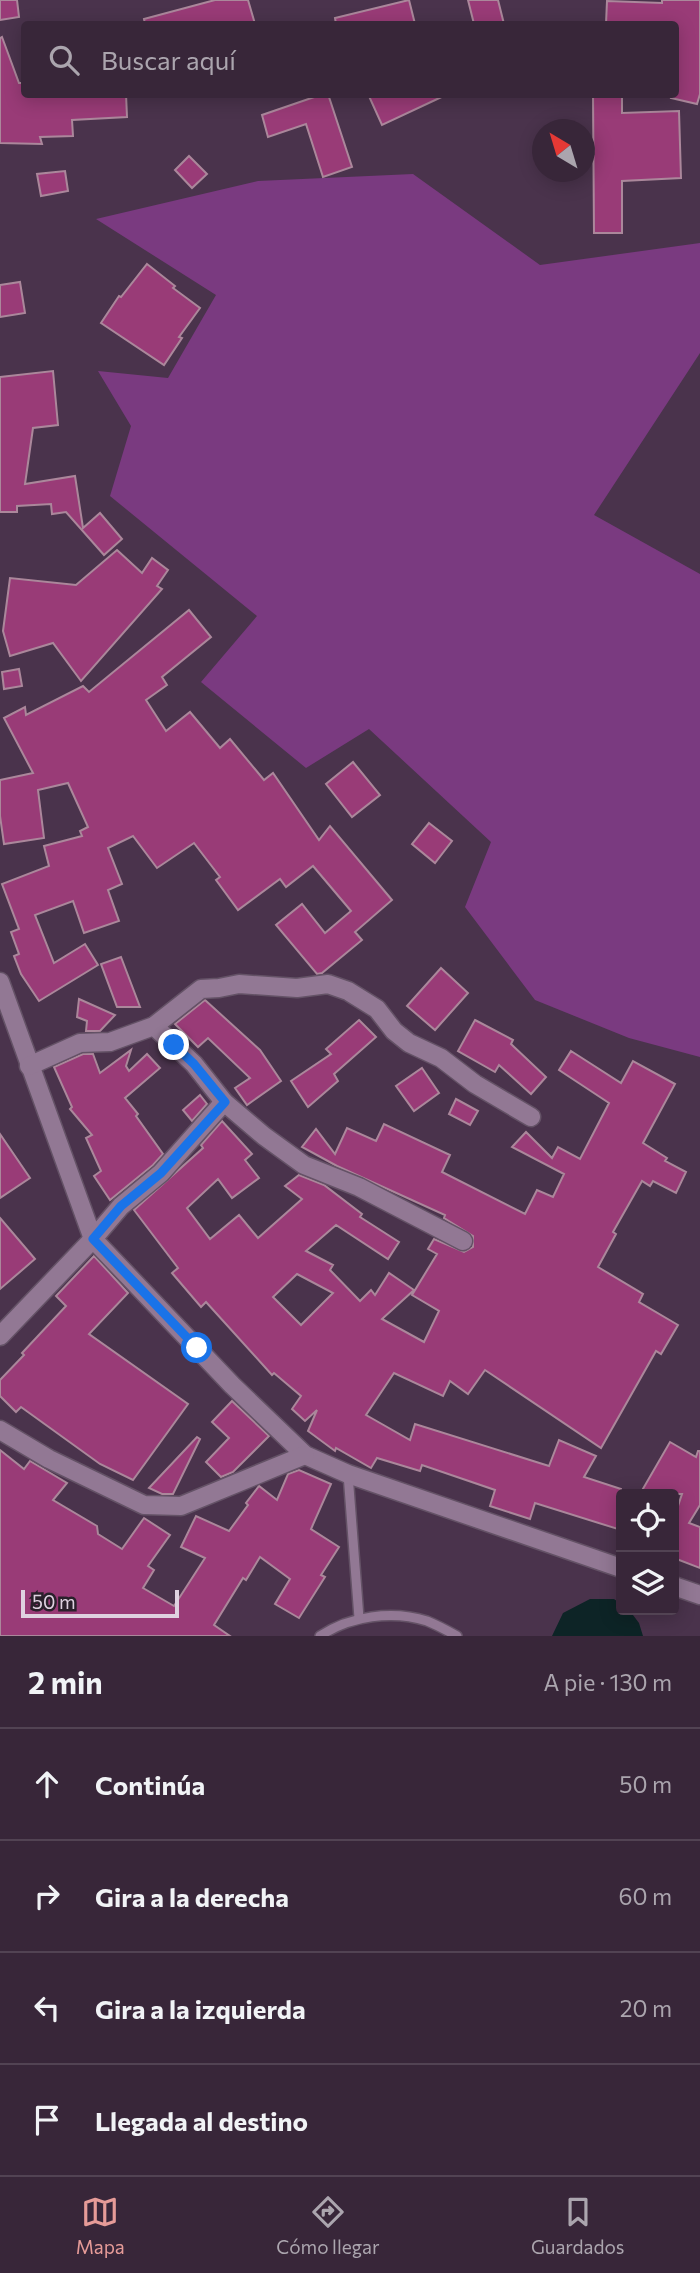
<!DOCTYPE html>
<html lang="es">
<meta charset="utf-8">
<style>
body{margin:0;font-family:Commissioner,sans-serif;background:#3f2e41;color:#f1f3f6}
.controls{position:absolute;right:21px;bottom:21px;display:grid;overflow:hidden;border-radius:7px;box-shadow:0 4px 18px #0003}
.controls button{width:63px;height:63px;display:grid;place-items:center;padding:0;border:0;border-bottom:2px solid #524353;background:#382639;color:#f1f3f6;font:35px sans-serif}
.compass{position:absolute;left:532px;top:119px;width:63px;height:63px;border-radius:50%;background:#382639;box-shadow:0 4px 18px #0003;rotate:322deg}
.scale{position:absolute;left:21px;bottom:18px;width:158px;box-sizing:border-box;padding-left:7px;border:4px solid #dfd1e0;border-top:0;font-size:19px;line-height:24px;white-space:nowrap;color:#dfd1e0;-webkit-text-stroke:5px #2a202b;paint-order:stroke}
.stop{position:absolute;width:21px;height:21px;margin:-16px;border:5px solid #1a73e8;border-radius:50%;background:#fff}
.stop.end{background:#1a73e8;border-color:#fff;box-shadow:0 2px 7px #0008}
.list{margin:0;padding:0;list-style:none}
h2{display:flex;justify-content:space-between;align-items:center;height:91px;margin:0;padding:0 28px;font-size:30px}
h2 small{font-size:23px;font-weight:400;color:#aba5ae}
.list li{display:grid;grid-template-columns:46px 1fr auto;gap:21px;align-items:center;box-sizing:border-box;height:112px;padding:0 28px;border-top:2px solid #524353}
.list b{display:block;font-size:26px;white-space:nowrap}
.list em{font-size:23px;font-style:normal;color:#aba5ae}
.icon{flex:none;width:38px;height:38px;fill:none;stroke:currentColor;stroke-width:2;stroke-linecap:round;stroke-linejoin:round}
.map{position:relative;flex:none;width:700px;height:1636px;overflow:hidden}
.search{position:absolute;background:#382639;box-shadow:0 4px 18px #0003;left:21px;right:21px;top:21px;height:77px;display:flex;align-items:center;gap:18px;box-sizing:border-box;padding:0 24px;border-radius:7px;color:#aba5ae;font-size:26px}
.sheet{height:539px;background:#382639}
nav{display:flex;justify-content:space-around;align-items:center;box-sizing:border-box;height:98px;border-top:2px solid #524353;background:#382639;font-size:19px;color:#aba5ae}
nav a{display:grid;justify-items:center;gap:4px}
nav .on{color:#e69b98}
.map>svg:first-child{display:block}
.green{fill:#7a3a80}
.water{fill:#0d2426}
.building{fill:#993b77;stroke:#ab879b;stroke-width:2;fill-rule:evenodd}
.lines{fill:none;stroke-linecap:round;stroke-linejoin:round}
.lane-casing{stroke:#645266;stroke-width:12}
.street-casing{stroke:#645266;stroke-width:21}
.lane{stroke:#927894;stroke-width:9}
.street{stroke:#927894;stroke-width:18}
.route{stroke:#1a73e8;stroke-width:9}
</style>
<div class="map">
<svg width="700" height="1636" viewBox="0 0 700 1636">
<rect width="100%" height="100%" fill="#4a334c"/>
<!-- green -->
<path class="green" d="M 413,174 L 540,265 L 700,243 L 700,353 L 594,515 L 700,574 L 700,1057 L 629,1038 L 535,1000 L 465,907 L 491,842 L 369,729 L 306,768 L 201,682 L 257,616 L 110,496 L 131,426 L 98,371 L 168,378 L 216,295 L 96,219 L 258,181 Z"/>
<!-- water -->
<path class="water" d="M 590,1599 L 614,1599 L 621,1604 L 621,1610 L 630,1611 L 639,1623 L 643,1636 L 552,1636 L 563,1613 Z"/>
<!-- building -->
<g class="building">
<path d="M 0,0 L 17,0 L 19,17 L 0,20 Z"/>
<path d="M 215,0 L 248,0 L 255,24 L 145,24 L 144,19 Z"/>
<path d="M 409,0 L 415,24 L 336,24 L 335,18 Z"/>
<path d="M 468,0 L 498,0 L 504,24 L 474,24 Z"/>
<path d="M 662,0 L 700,0 L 700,94 L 697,104 L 671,98 L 672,94 L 676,94 L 676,24 L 606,24 L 607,1 L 662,3 Z"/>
<path d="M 2,37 L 19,83 L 24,83 L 24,94 L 126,94 L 127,117 L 72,120 L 73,136 L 40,137 L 42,144 L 0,143 L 0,38 Z"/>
<path d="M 323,94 L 328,94 L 352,167 L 323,177 L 306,124 L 268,137 L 262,115 Z"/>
<path d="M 368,94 L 448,94 L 382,125 Z"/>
<path d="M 593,94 L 622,94 L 622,113 L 679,111 L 681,178 L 622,181 L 622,233 L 594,233 Z"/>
<path d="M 189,156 L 207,174 L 192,188 L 175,170 Z"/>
<path d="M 65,171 L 68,191 L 41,196 L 37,174 Z"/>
<path d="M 147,264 L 175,286 L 173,288 L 200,308 L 179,337 L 182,338 L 164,365 L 101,323 L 119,296 L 121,297 Z"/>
<path d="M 20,282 L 25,313 L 0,317 L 0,285 Z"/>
<path d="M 53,371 L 58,425 L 33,428 L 25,484 L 75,476 L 83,528 L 100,513 L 122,539 L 104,555 L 66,512 L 52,514 L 51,504 L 17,506 L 17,512 L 0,512 L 0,377 Z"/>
<path d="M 117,550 L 142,573 L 152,558 L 168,570 L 157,586 L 162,589 L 81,681 L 53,643 L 10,656 L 3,631 L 10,578 L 76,585 Z"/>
<path d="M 189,610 L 211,637 L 162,677 L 167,685 L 146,700 L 166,731 L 190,712 L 220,748 L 230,739 L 264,780 L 273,773 L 319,840 L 330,826 L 392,900 L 355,932 L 362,940 L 322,973 L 317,974 L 276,925 L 302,904 L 325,933 L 351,911 L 313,866 L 286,887 L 280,879 L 238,910 L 216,880 L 220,877 L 194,843 L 157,868 L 133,836 L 108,848 L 122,884 L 108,890 L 119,921 L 84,933 L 73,901 L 35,915 L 54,963 L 85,944 L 98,965 L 39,1001 L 21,974 L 14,956 L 19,954 L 11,932 L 19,929 L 2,884 L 49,866 L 44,846 L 82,836 L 80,831 L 88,827 L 68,783 L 38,790 L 44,838 L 4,844 L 0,816 L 0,780 L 33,773 L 4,718 L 25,707 L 26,715 L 83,686 L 89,692 Z"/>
<path d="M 19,669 L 22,686 L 4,689 L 2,672 Z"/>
<path d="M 353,762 L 380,795 L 352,817 L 326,784 Z"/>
<path d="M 429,823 L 452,841 L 435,863 L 412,844 Z"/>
<path d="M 121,957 L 140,1007 L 117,1007 L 101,964 Z"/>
<path d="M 441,968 L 468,993 L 435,1030 L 407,1006 Z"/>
<path d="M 79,999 L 115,1015 L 100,1031 L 86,1031 L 87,1021 L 77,1017 Z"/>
<path d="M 205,1000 L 260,1050 L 281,1081 L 247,1105 L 235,1088 L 250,1078 L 208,1038 L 198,1047 L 175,1024 Z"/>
<path d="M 359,1020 L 376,1037 L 334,1074 L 338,1081 L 308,1107 L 291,1081 L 331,1054 L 326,1049 Z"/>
<path d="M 475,1020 L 513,1040 L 511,1044 L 546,1077 L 531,1094 L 499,1065 L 495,1072 L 458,1051 Z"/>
<path d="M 131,1050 L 126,1066 L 129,1071 L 147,1054 L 160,1068 L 125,1098 L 138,1114 L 136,1116 L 163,1154 L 153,1165 L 110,1200 L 94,1176 L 101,1171 L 86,1138 L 92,1135 L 70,1109 L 72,1107 L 54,1067 L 83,1054 L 93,1054 L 100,1073 Z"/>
<path d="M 571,1051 L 621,1083 L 633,1061 L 675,1084 L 643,1143 L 667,1158 L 665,1161 L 686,1172 L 676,1193 L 653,1181 L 650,1186 L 642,1181 L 613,1232 L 616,1234 L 598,1267 L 643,1294 L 639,1302 L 678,1325 L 661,1354 L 656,1351 L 601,1448 L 485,1370 L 468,1394 L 450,1381 L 443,1396 L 394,1373 L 366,1415 L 410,1440 L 415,1424 L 549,1466 L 559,1440 L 596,1456 L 584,1477 L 621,1489 L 621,1530 L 535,1503 L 530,1519 L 490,1506 L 495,1490 L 422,1465 L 420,1471 L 377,1458 L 371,1468 L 336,1448 L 335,1451 L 308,1431 L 317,1410 L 305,1421 L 292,1409 L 301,1396 L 274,1373 L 272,1375 L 206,1302 L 201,1307 L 172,1273 L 178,1268 L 134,1210 L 203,1148 L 201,1145 L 222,1121 L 252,1154 L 245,1160 L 259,1178 L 232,1198 L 218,1179 L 187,1208 L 210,1239 L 239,1215 L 258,1238 L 302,1199 L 285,1186 L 299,1175 L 324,1185 L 362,1214 L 360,1217 L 399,1242 L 388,1259 L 336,1225 L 306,1251 L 333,1265 L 330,1270 L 360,1301 L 371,1290 L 375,1295 L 389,1273 L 414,1290 L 382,1319 L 424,1342 L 439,1311 L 412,1295 L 437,1254 L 428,1249 L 434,1239 L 464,1252 L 473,1247 L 473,1236 L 444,1218 L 445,1215 L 337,1166 L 302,1147 L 316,1129 L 335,1154 L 347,1128 L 376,1141 L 384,1124 L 450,1155 L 442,1172 L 525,1214 L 537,1190 L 553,1197 L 564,1174 L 512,1147 L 526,1132 L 552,1158 L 558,1147 L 580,1159 L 609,1103 L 559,1070 ZM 297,1274 L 333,1293 L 301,1325 L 273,1297 Z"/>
<path d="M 422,1068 L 439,1093 L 414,1111 L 396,1086 Z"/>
<path d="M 200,1095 L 207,1104 L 192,1121 L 183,1110 Z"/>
<path d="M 456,1099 L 478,1111 L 470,1125 L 449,1114 Z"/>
<path d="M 0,1134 L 30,1178 L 0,1198 Z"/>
<path d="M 0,1218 L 35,1259 L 0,1289 Z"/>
<path d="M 94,1256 L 128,1293 L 89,1334 L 188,1404 L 133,1480 L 100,1464 L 21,1407 L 16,1412 L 0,1396 L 0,1380 L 24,1355 L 22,1353 L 66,1306 L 56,1296 Z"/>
<path d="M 232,1401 L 269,1436 L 233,1472 L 221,1477 L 206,1462 L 229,1438 L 212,1422 Z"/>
<path d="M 197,1437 L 200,1439 L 173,1494 L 162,1494 L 149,1488 Z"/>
<path d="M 670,1442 L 696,1457 L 698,1451 L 700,1451 L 700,1505 L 689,1523 L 700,1527 L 700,1568 L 674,1558 L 674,1518 L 682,1494 L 640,1494 Z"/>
<path d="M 0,1450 L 24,1469 L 30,1461 L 67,1483 L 53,1500 L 97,1526 L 98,1534 L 122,1549 L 144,1518 L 170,1535 L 148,1566 L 154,1570 L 143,1588 L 174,1606 L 205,1558 L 181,1547 L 196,1516 L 229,1531 L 248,1505 L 246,1503 L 259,1486 L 277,1500 L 288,1474 L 299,1470 L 331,1484 L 311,1529 L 339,1547 L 321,1575 L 325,1577 L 299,1618 L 275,1604 L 290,1579 L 260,1557 L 246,1580 L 243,1578 L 214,1625 L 230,1636 L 0,1636 Z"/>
</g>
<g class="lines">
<defs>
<g id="lane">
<path d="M 348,1474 L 359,1618"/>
<path d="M 320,1636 C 350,1616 392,1610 427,1621 C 437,1625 448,1631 457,1636"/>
</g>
<g id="street">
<path d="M 0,982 L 93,1239 L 232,1385 L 305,1455 L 348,1474 L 621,1568"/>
<path d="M 154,1026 L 194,1064 L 224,1102 L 264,1136 L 304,1165 L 359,1187 L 463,1241"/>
<path d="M 29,1066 L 80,1043 L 110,1042 L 154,1026 L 201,989 L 219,988 L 239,984 L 297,988 L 328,984 L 348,991 L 377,1009 L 394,1031 L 409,1043 L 441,1058 L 475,1084 L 531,1117"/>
<path d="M 0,1336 L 93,1239 L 121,1206 L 161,1173 L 224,1102"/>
<path d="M 0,1430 L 49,1459 L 144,1505 L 181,1506 L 305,1455"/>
<path d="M 674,1586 L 700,1595"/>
</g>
</defs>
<!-- lane casing -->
<use href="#lane" class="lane-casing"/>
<!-- street casing -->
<use href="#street" class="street-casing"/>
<!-- lane -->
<use href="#lane" class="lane"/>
<!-- street -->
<use href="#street" class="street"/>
</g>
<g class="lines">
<!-- route -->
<path class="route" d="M 174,1045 L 194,1064 L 225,1102 L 161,1173 L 121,1206 L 93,1239 L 197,1348"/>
</g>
</svg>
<div class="controls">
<button><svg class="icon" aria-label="locate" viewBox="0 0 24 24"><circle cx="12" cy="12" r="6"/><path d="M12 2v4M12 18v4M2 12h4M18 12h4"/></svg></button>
<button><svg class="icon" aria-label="layers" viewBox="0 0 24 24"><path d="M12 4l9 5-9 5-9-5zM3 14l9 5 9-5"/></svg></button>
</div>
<svg class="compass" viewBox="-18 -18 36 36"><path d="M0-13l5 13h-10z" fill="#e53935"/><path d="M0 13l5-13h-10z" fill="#aba5ae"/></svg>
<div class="scale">50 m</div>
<div class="stop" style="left:197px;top:1348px"></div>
<div class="stop end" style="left:174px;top:1045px"></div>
<div class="search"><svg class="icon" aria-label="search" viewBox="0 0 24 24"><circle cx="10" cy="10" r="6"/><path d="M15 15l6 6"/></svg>Buscar aquí</div>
</div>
<section class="sheet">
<h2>2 min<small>A pie · 130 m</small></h2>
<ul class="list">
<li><svg class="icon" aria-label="ahead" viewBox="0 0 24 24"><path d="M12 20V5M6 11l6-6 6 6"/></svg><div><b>Continúa</b></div><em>50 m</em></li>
<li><svg class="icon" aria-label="right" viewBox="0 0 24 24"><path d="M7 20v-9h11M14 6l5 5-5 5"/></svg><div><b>Gira a la derecha</b></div><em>60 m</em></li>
<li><svg class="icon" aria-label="left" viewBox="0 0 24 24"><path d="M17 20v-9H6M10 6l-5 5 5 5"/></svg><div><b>Gira a la izquierda</b></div><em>20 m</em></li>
<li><svg class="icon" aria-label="arrive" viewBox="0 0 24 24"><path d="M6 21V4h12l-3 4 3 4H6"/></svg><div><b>Llegada al destino</b></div></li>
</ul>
</section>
<nav>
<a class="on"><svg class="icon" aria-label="map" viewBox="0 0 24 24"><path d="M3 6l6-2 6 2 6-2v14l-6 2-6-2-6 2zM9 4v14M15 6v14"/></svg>Mapa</a>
<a><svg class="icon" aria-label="directions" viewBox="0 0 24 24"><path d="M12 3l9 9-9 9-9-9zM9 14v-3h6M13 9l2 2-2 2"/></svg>Cómo llegar</a>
<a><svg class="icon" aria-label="saved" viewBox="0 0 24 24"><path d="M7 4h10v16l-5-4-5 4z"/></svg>Guardados</a>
</nav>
